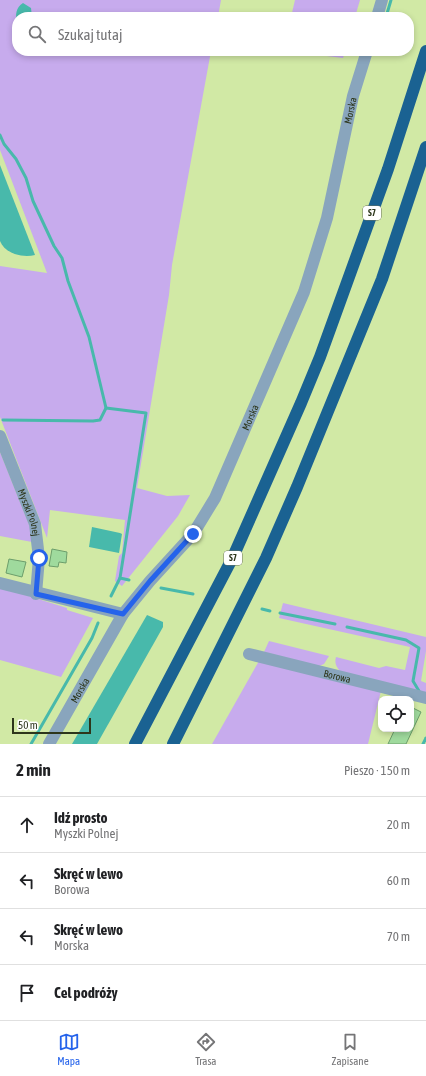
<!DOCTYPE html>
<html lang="pl">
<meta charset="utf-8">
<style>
body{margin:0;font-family:"Asap Condensed",sans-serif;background:#f6f6f6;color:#202124}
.controls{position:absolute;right:12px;bottom:12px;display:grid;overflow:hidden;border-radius:8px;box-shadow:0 2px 6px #0003}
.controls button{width:36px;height:36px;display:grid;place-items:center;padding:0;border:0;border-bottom:1px solid #e0e0e0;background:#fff;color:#202124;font:20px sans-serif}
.scale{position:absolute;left:12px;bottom:10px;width:79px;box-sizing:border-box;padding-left:4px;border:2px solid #2d361b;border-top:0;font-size:11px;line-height:14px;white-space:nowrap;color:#2d361b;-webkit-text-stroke:3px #fff;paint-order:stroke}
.stop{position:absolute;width:12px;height:12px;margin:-9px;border:3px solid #2563eb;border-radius:50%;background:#fff}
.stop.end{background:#2563eb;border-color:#fff;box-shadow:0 1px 4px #0008}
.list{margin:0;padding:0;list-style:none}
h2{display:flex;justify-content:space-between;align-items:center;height:52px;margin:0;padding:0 16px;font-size:17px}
h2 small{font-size:13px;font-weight:400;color:#757577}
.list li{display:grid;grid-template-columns:26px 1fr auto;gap:12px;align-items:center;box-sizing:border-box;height:56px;padding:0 16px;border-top:1px solid #e0e0e0}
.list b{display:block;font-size:15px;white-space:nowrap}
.list p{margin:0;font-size:13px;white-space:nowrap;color:#757577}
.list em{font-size:13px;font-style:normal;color:#757577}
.icon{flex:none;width:22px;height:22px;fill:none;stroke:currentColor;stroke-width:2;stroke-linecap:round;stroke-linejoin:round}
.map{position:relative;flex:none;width:426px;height:744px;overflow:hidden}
.search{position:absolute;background:#fff;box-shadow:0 2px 6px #0003;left:12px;right:12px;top:12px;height:44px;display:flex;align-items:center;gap:10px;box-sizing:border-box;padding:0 14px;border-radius:16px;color:#757577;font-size:15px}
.sheet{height:276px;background:#fff}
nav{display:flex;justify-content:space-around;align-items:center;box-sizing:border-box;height:56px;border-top:1px solid #e0e0e0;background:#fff;font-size:11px;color:#757577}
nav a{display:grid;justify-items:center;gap:2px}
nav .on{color:#2563eb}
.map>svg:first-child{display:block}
.green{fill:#c7abed}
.water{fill:#48b9ab}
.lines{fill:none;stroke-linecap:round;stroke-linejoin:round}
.stream{stroke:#48b9ab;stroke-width:3}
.building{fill:#9fda9d;stroke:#6c9e6b}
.street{stroke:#89a5bd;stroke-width:12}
.highway{stroke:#1a6292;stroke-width:12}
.route{stroke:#2563eb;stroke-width:5}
.labels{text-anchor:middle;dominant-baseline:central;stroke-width:3;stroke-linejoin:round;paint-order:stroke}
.shield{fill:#fff;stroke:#6c725f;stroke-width:1}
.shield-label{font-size:9px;font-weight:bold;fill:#2d361b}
.street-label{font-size:10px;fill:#2d361b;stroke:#fff}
</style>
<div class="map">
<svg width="426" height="744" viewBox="0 0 426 744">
<rect width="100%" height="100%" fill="#d1e9a5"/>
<!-- green -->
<g class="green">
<path d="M 0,0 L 221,0 L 218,17 L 17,17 L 17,51 L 211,51 L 172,265 L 169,295 L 137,488 L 167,496 L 190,495 L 178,516 L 122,586 L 115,581 L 119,556 L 122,553 L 125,520 L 50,510 L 47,538 L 0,417 L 0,266 L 47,273 L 0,150 Z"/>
<path d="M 295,0 L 360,0 L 355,17 L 291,17 Z"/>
<path d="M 286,51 L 345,51 L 343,58 Z"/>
<path d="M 0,452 L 32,532 L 32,542 L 0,536 Z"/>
<path d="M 0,587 L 67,608 L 67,610 L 93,618 L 61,677 L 0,660 Z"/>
<path d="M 283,603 L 426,637 L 426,651 L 421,681 L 426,683 L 426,695 L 342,673 C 337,668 334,664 336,657 L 379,668 L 386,666 L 405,670 L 410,647 L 279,618 Z"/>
<path d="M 269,641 L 329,656 L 324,664 L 319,666 L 264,652 Z"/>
<path d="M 259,661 L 381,691 L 368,744 L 212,744 Z"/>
</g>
<!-- water -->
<g class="water">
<path d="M 23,3 L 31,8 L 32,17 L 17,17 L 17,22 C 15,15 16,7 23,3 Z"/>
<path d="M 0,165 L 35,255 C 23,258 5,254 0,241 Z"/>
<path d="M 92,527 L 120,533 L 122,534 L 119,553 L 89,547 Z"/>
<path d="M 147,615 L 163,622 L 163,627 L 97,744 L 72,744 Z"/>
</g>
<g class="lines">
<!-- stream -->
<g class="stream">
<path d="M 386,17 L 391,0"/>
<path d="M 0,135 L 4,144 L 16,159 L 26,178 L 33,201 L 54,246 L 62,258 L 68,281 L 89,337 L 106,408 L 100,420 L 93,421 L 3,420"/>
<path d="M 106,408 L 146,413 L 120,578 L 129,580"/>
<path d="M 161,588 L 193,594"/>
<path d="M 111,596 L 120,578"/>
<path d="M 262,609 L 270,611"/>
<path d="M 280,613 L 335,624"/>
<path d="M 347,627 L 406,640 L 419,648 L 413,681 L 419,691"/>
<path d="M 31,744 L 92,638 L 98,623"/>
<path d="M 423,744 L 426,738"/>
</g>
</g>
<!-- building -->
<g class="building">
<path d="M 52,549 L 67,552 L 66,563 L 59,562 L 58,567 L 49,566 Z"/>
<path d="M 9,559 L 26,562 L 22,577 L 6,573 Z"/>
<path d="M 411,707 L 421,712 L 406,744 L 388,744 L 395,729 L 411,729 Z"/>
</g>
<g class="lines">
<!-- street -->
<g class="street">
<path d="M 377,17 L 382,0"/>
<path id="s1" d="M 0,436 L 35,524 L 39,558 L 36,594"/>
<path d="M 0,583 L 123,614"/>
<path id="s2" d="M 249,654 L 426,698"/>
<path id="s3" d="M 49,744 L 123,614 L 150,581 L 193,534 L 215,498 L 304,292 L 327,218 L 353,96 L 367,51"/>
</g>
<!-- highway -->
<g class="highway">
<path d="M 135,744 L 233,557 L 301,403 L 320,357 L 388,169 L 426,51"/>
<path d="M 173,744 L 266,558 L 297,487 L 382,279 L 426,147"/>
</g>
</g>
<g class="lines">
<!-- route -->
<path class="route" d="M 39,558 L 36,594 L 123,614 L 150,581 L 193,534"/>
</g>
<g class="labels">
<!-- shield labels -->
<g class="shield">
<rect x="363" y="206" width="18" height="14" rx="3"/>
<rect x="224" y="551" width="18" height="14" rx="3"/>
</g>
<g class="shield-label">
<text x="372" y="213">S7</text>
<text x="233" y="558">S7</text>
</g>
<!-- street labels -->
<g class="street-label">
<text stroke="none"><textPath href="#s3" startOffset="710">Morska</textPath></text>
<text stroke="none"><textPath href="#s3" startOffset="386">Morska</textPath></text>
<text stroke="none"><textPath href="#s1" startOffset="82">Myszki Polnej</textPath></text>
<text stroke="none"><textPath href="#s2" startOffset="91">Borowa</textPath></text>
<text stroke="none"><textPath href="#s3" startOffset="62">Morska</textPath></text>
</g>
</g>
</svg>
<div class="controls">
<button><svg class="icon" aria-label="locate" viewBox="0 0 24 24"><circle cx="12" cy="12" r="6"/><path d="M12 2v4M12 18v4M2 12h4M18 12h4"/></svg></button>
</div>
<div class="scale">50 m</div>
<div class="stop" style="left:39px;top:558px"></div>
<div class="stop end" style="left:193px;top:534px"></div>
<div class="search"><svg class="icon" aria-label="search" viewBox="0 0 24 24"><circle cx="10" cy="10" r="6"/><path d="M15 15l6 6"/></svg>Szukaj tutaj</div>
</div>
<section class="sheet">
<h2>2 min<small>Pieszo · 150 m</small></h2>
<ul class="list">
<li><svg class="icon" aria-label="ahead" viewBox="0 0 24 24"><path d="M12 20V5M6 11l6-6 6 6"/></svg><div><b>Idź prosto</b><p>Myszki Polnej</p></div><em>20 m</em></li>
<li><svg class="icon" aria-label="left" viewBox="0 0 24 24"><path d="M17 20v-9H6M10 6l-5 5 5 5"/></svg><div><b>Skręć w lewo</b><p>Borowa</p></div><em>60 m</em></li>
<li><svg class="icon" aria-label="left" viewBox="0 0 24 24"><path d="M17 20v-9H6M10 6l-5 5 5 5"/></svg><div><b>Skręć w lewo</b><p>Morska</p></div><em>70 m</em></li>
<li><svg class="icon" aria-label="arrive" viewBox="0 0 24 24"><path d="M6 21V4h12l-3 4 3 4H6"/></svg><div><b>Cel podróży</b></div></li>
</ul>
</section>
<nav>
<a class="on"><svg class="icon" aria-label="map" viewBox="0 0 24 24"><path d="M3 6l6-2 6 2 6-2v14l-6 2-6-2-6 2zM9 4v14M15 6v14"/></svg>Mapa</a>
<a><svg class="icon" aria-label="directions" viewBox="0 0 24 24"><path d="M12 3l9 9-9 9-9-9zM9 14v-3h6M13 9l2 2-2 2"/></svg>Trasa</a>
<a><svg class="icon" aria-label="saved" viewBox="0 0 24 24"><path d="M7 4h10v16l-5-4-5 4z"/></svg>Zapisane</a>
</nav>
